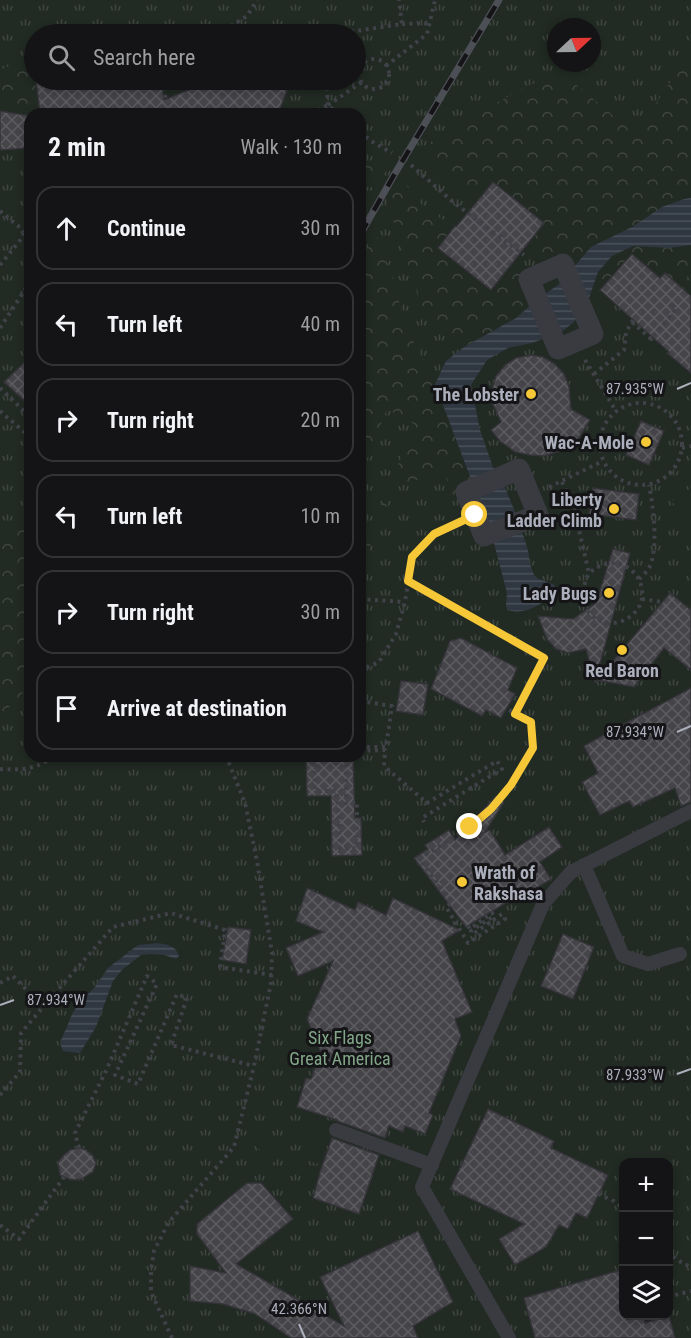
<!DOCTYPE html>
<meta charset="utf-8">
<style>
body{margin:0;font-family:"Roboto Condensed",sans-serif;background:#1d1c1e;color:#f1f3f6}
.controls{position:absolute;right:18px;bottom:18px;display:grid;overflow:hidden;border-radius:12px;box-shadow:0 3px 9px #0003}
.controls button{width:54px;height:54px;display:grid;place-items:center;padding:0;border:0;border-bottom:2px solid #333234;background:#141315;color:#f1f3f6;font:30px sans-serif}
.compass{position:absolute;left:547px;top:18px;width:54px;height:54px;border-radius:50%;background:#141315;box-shadow:0 3px 9px #0003;rotate:68deg}
.stop{position:absolute;width:18px;height:18px;margin:-14px;border:4px solid #f6c737;border-radius:50%;background:#fff}
.stop.end{background:#f6c737;border-color:#fff;box-shadow:0 2px 6px #0008}
.list{margin:0;padding:0;list-style:none}
h2{display:flex;justify-content:space-between;align-items:center;height:78px;margin:0;padding:0 24px;font-size:26px}
h2 small{font-size:20px;font-weight:400;color:#9d9ea0}
.list li{display:grid;grid-template-columns:39px 1fr auto;gap:18px;align-items:center;box-sizing:border-box;height:84px;margin:0 12px 12px;padding:0 12px;border:2px solid #333234;border-radius:18px}
.list b{display:block;font-size:22px;white-space:nowrap}
.list em{font-size:20px;font-style:normal;color:#9d9ea0}
.icon{flex:none;width:33px;height:33px;fill:none;stroke:currentColor;stroke-width:2;stroke-linecap:round;stroke-linejoin:round}
.map{position:relative;flex:none;width:691px;height:1338px;overflow:hidden}
.search{position:absolute;background:#141315;box-shadow:0 3px 9px #0003;left:24px;top:24px;width:342px;height:66px;display:flex;align-items:center;gap:15px;box-sizing:border-box;padding:0 21px;border-radius:33px;color:#9d9ea0;font-size:22px}
.panel{position:absolute;background:#141315;box-shadow:0 3px 9px #0003;left:24px;top:108px;width:342px;height:654px;border-radius:18px}
.map>svg:first-child{display:block}
.grass{fill:url(#grass-tufts);fill-rule:evenodd}
.forest{fill:url(#forest-crowns)}
.garden{fill:#212a23}
.water{fill:url(#water-rules)}
.building{fill:url(#building-cross-hatch);stroke:#343338;stroke-width:1.5}
.lines{fill:none;stroke-linecap:round;stroke-linejoin:round}
.path{stroke:#404248;stroke-width:4;stroke-dasharray:3 4.5;stroke-linecap:butt}
.service{stroke:#3a3b41;stroke-width:14}
.pedestrian{stroke:#3a3b41;stroke-width:21}
.rail-casing{stroke:#4d4f56;stroke-width:7}
.rail{stroke:#151417;stroke-width:4.5;stroke-dasharray:14;stroke-linecap:butt}
.route{stroke:#f6c737;stroke-width:8}
.ticks{fill:none;stroke:#acafbc;stroke-width:2}
.poi-dot{fill:#f6c737;stroke:#151417;stroke-width:2}
.labels{text-anchor:middle;dominant-baseline:central;stroke-width:6;stroke-linejoin:round;paint-order:stroke}
.poi-label{font-size:18px;font-weight:bold;fill:#acafbc;stroke:#151417;text-anchor:end}
.park-label{font-size:18px;fill:#82a788;stroke:#151417}
.ticks-label{font-size:15px;text-anchor:middle;fill:#acafbc;stroke:#151417;stroke-width:6;stroke-linejoin:round;paint-order:stroke}
</style>
<div class="map">
<svg width="691" height="1338" viewBox="0 0 691 1338">
<defs>
<pattern id="grass-tufts" width="24" height="20" patternUnits="userSpaceOnUse" patternTransform="scale(1.5)"><rect width="24" height="20" fill="#212a23"/><path d="M3 7l-1-3M5 7V3M7 7l1-3M15 17l-1-3M17 17v-4M19 17l1-3" fill="none" stroke="#3f4641"/></pattern>
<pattern id="forest-crowns" width="20" height="18" patternUnits="userSpaceOnUse" patternTransform="scale(1.5)"><rect width="20" height="18" fill="#212a23"/><path d="M2 6a3 3 0 1 1 6 0M12 15a3 3 0 1 1 6 0" fill="none" stroke="#3f4641"/></pattern>
<pattern id="water-rules" width="6" height="5" patternUnits="userSpaceOnUse" patternTransform="scale(1.5)"><rect width="6" height="5" fill="#2f3740"/><path d="M0 2.5h6" fill="none" stroke="#4a515a"/></pattern>
<pattern id="building-cross-hatch" width="8" height="8" patternUnits="userSpaceOnUse" patternTransform="scale(1.5)"><rect width="8" height="8" fill="#444449"/><path d="M0 0l8 8M0 8l8-8" fill="none" stroke="#5c5c61"/></pattern>
</defs>
<rect width="100%" height="100%" fill="#1a191c"/>
<!-- grass -->
<path class="grass" d="M 0,0 L 691,0 L 691,1338 L 0,1338 ZM 556,27 L 592,27 L 592,63 L 556,63 ZM 34,34 L 356,34 L 356,80 L 34,80 ZM 30,114 L 360,114 L 360,756 L 30,756 ZM 624,1162 L 668,1162 L 668,1316 L 624,1316 Z"/>
<!-- forest -->
<g class="forest">
<path d="M 691,46 L 691,271 L 689,271 L 684,290 L 660,278 L 632,254 L 600,290 L 594,284 L 563,264 L 525,246 L 475,205 L 433,159 L 421,148 L 498,102 L 544,78 L 567,77 L 635,134 L 690,53 Z"/>
<path d="M 32,56 L 39,111 L 32,112 L 30,115 L 0,111 L 0,70 Z"/>
<path d="M 360,162 C 368,165 381,166 387,170 L 373,187 L 360,187 Z"/>
<path d="M 402,180 L 426,210 L 455,226 L 508,268 L 529,279 L 533,303 L 516,318 L 464,347 L 425,315 L 387,203 Z"/>
<path d="M 376,233 L 391,271 L 405,325 L 435,384 L 475,489 L 466,492 L 453,495 L 443,471 L 394,488 L 367,554 L 362,553 L 360,563 L 360,548 L 365,549 L 414,424 L 387,409 L 360,477 L 360,259 Z"/>
<path d="M 30,513 L 30,685 L 0,717 L 0,539 Z"/>
</g>
<!-- garden -->
<g class="garden">
<path d="M 594,283 L 609,299 L 603,306 L 612,313 C 613,325 617,340 607,349 L 598,346 L 594,337 L 588,301 Z"/>
<path d="M 691,488 L 691,529 L 672,501 Z"/>
<path d="M 303,1126 L 327,1133 L 318,1164 L 307,1160 L 308,1153 L 299,1143 L 294,1142 L 290,1133 L 294,1128 Z"/>
<path d="M 262,1135 C 283,1145 280,1177 250,1163 L 260,1149 L 255,1146 Z"/>
</g>
<!-- water -->
<g class="water">
<path d="M 691,198 L 691,245 L 670,248 L 633,246 L 612,256 L 598,272 L 588,301 L 574,322 L 560,333 L 532,343 L 508,348 L 487,360 L 471,385 L 480,430 L 493,467 L 501,477 L 519,522 L 528,550 L 530,564 L 534,575 L 539,579 L 555,585 C 550,603 525,616 508,610 L 506,605 L 507,593 L 491,532 L 435,384 L 446,361 L 464,347 L 516,318 L 533,303 L 559,284 L 591,247 L 632,227 L 662,207 L 684,199 Z"/>
<path d="M 158,943 C 168,945 175,945 179,956 L 176,959 L 165,955 L 150,954 L 141,955 L 122,970 L 113,981 L 96,1027 L 80,1053 L 63,1051 L 60,1043 L 73,1012 L 83,999 L 95,987 L 108,968 L 138,945 Z"/>
</g>
<!-- building -->
<g class="building">
<path d="M 36,80 L 161,80 L 164,100 L 213,80 L 291,80 L 278,114 L 40,114 Z"/>
<path d="M 0,111 L 30,116 L 30,148 L 0,150 Z"/>
<path d="M 493,182 L 544,223 L 491,290 L 438,248 L 455,226 L 456,227 Z"/>
<path d="M 632,254 L 660,278 L 665,273 L 691,296 L 691,373 L 667,353 L 669,352 L 600,290 Z"/>
<path d="M 530,355 L 543,357 L 555,364 L 564,374 L 569,386 L 571,409 L 590,420 L 577,441 L 574,441 L 560,451 L 544,456 L 530,455 L 515,452 L 500,441 L 491,430 L 501,422 L 492,402 L 492,389 L 496,376 L 505,365 L 516,358 Z"/>
<path d="M 30,357 L 30,406 L 4,382 Z"/>
<path d="M 641,421 L 664,431 L 649,465 L 626,455 Z"/>
<path d="M 593,488 L 639,494 L 636,520 L 589,514 Z"/>
<path d="M 613,549 L 630,553 L 595,682 L 586,649 L 568,653 L 556,649 L 547,639 L 538,616 L 573,619 L 596,603 Z"/>
<path d="M 670,593 L 691,610 L 691,670 L 664,648 L 634,687 L 597,680 Z"/>
<path d="M 461,638 L 517,668 L 508,690 L 515,694 L 501,718 L 486,710 L 482,716 L 431,689 L 450,641 Z"/>
<path d="M 401,681 L 428,684 L 423,715 L 396,711 Z"/>
<path d="M 691,688 L 691,802 L 681,806 L 675,788 L 633,807 L 629,801 L 600,815 L 582,782 L 598,773 L 584,746 L 623,724 L 625,725 L 624,724 Z"/>
<path d="M 306,756 L 353,756 L 355,818 L 361,818 L 362,855 L 332,856 L 331,796 L 307,796 Z"/>
<path d="M 496,796 L 504,802 L 485,832 L 490,830 L 505,855 L 549,827 L 562,847 L 540,862 L 551,879 L 524,896 L 522,893 L 466,927 L 414,858 L 428,849 L 425,845 L 449,830 L 455,840 Z"/>
<path d="M 307,888 L 355,910 L 358,902 L 386,915 L 393,898 L 460,930 L 442,941 L 472,1012 L 455,1019 L 461,1036 L 429,1113 L 433,1115 L 425,1134 L 405,1126 L 403,1132 L 389,1126 L 385,1138 L 337,1121 L 337,1120 L 297,1107 L 306,1078 L 311,1079 L 321,1053 L 307,1019 L 333,961 L 298,976 L 286,948 L 323,932 L 296,921 Z"/>
<path d="M 228,927 L 251,930 L 246,964 L 222,960 Z"/>
<path d="M 563,934 L 594,947 L 573,999 L 541,986 Z"/>
<path d="M 488,1109 L 554,1141 L 551,1148 L 608,1175 L 587,1218 L 576,1213 L 568,1229 L 559,1225 L 546,1247 L 515,1265 L 499,1239 L 524,1224 L 450,1189 Z"/>
<path d="M 332,1138 L 379,1155 L 359,1214 L 313,1198 L 320,1172 Z"/>
<path d="M 79,1148 L 86,1150 L 93,1156 L 96,1163 L 93,1172 L 81,1179 L 72,1180 L 64,1177 L 60,1175 L 58,1162 L 64,1155 L 70,1150 Z"/>
<path d="M 247,1183 L 261,1183 L 293,1219 L 236,1264 L 283,1291 L 344,1326 L 320,1277 L 418,1231 L 453,1302 L 413,1326 L 418,1338 L 291,1338 L 255,1314 L 223,1304 L 190,1301 L 190,1266 L 226,1273 L 197,1234 L 197,1224 Z"/>
<path d="M 624,1269 L 624,1316 L 643,1316 L 645,1323 L 669,1316 L 675,1338 L 535,1338 L 524,1298 Z"/>
</g>
<g class="lines">
<!-- path -->
<g class="path">
<path d="M 402,24 L 429,23"/>
<path d="M 218,34 L 247,16 L 257,0"/>
<path d="M 336,34 L 402,24 L 399,0"/>
<circle cx="374" cy="74" r="15"/>
<path d="M 386,66 L 427,34 L 435,0"/>
<path d="M 163,80 L 166,101"/>
<path d="M 217,80 L 231,114"/>
<path d="M 326,80 L 328,105"/>
<path d="M 328,105 L 362,82"/>
<path d="M 311,114 L 328,105 L 338,114"/>
<path d="M 360,132 L 371,141 L 392,153"/>
<path d="M 411,165 L 453,202 L 524,255"/>
<path d="M 0,211 L 30,236"/>
<path d="M 0,265 L 26,233"/>
<path d="M 632,322 L 651,339 L 674,311 L 671,308 L 675,302 L 674,302"/>
<path d="M 0,328 L 30,282"/>
<path d="M 585,360 L 616,411"/>
<path d="M 594,374 L 624,350 L 626,332 L 633,320"/>
<path d="M 0,388 L 30,417"/>
<circle cx="641" cy="444" r="41"/>
<path d="M 0,411 L 30,437"/>
<path d="M 682,448 L 691,446"/>
<path d="M 562,482 L 574,509 L 589,573 C 579,592 580,615 604,622 C 611,624 620,623 626,619 C 664,599 629,540 589,573"/>
<path d="M 549,487 L 603,461"/>
<path d="M 639,579 C 642,576 647,572 649,568 C 659,550 653,504 649,485"/>
<path d="M 408,581 L 544,658 L 515,714"/>
<path d="M 360,599 L 405,602"/>
<path d="M 642,599 L 662,602"/>
<path d="M 360,671 L 379,662 L 396,634 L 405,602 L 412,557 L 434,534 L 455,523"/>
<path d="M 360,701 L 392,706 L 386,747 L 360,747"/>
<path d="M 360,751 L 385,750 L 384,766 L 427,803 L 497,761 L 502,769 L 422,818 L 424,822"/>
<path d="M 314,756 L 315,791 L 337,791 L 340,849 L 357,848 L 357,802 L 346,803 L 346,756"/>
<path d="M 0,769 C 19,770 38,770 53,756"/>
<path d="M 468,926 L 470,929 L 492,913 L 494,916 L 471,931 L 473,934 L 502,914 L 505,919 L 468,943 L 446,907 L 452,902 L 419,859 L 470,827 L 491,809 L 511,785 L 533,748 L 531,722 L 507,709"/>
<path d="M 0,983 L 13,976 L 43,1007 L 113,927 L 171,913 L 225,930 L 220,967 L 272,975"/>
<path d="M 0,1095 L 20,1072 L 21,1033 L 43,1007"/>
<path d="M 79,1148 L 75,1133 L 106,1071 L 147,976 L 157,984 L 115,1075 L 138,1084 L 177,994 L 187,998 L 171,1045 L 254,1066"/>
<path d="M 598,1194 L 614,1201 L 624,1209"/>
<path d="M 0,1225 L 19,1239 L 64,1177"/>
<path d="M 668,1251 L 677,1260 L 691,1267"/>
<path d="M 668,1297 L 691,1291"/>
<path d="M 172,1338 L 151,1292 L 151,1271 L 154,1251 L 169,1222 L 234,1147 L 254,1066 L 271,983 L 272,953 L 257,861 L 245,803 L 226,756"/>
</g>
<!-- service -->
<g class="service">
<path d="M 584,865 L 623,956 L 648,964 L 680,954"/>
<path d="M 336,1130 L 432,1165"/>
<path d="M 509,1338 L 422,1187 L 543,904 L 571,872 L 691,811"/>
</g>
<!-- pedestrian -->
<g class="pedestrian">
<path d="M 563,264 L 593,334 L 558,349 L 529,279 Z"/>
<path d="M 519,469 L 538,515 L 484,536 L 466,492 Z"/>
</g>
<defs>
<path id="rail" d="M 360,235 L 394,175 L 499,0"/>
</defs>
<!-- rail casing -->
<use href="#rail" class="rail-casing"/>
<!-- rail -->
<use href="#rail" class="rail"/>
</g>
<g class="lines">
<!-- route -->
<path class="route" d="M 470,827 L 491,809 L 511,785 L 533,748 L 531,722 L 515,714 L 544,658 L 408,581 L 412,557 L 434,534 L 475,515"/>
</g>
<!-- ticks -->
<path class="ticks" d="M 677,389 L 691,383M 677,732 L 691,726M 0,1005 L 14,1000M 677,1074 L 691,1069M 299,1324 L 305,1338"/>
<!-- markers -->
<g class="poi-dot">
<circle cx="531" cy="394" r="6"/>
<circle cx="646" cy="442" r="6"/>
<circle cx="614" cy="509" r="6"/>
<circle cx="609" cy="593" r="6"/>
<circle cx="622" cy="650" r="6"/>
<circle cx="462" cy="882" r="6"/>
</g>
<g class="labels">
<!-- poi labels -->
<g class="poi-label">
<text x="519" y="394">The Lobster</text>
<text x="634" y="442">Wac-A-Mole</text>
<text x="602" y="499">Liberty<tspan x="602" dy="21">Ladder Climb</tspan></text>
<text x="597" y="593">Lady Bugs</text>
<text x="622" y="670" text-anchor="middle">Red Baron</text>
<text x="474" y="872" text-anchor="start">Wrath of<tspan x="474" dy="21">Rakshasa</tspan></text>
</g>
<!-- park labels -->
<g class="park-label">
<text x="340" y="1037">Six Flags<tspan x="340" dy="21">Great America</tspan></text>
</g>
</g>
<g class="ticks-label">
<text x="635" y="394">87.935°W</text>
<text x="635" y="737">87.934°W</text>
<text x="56" y="1005">87.934°W</text>
<text x="635" y="1080">87.933°W</text>
<text x="299" y="1314">42.366°N</text>
</g>
</svg>
<div class="controls">
<button>+</button>
<button>−</button>
<button><svg class="icon" aria-label="layers" viewBox="0 0 24 24"><path d="M12 4l9 5-9 5-9-5zM3 14l9 5 9-5"/></svg></button>
</div>
<svg class="compass" viewBox="-18 -18 36 36"><path d="M0-13l5 13h-10z" fill="#e53935"/><path d="M0 13l5-13h-10z" fill="#9d9ea0"/></svg>
<div class="stop" style="left:475px;top:515px"></div>
<div class="stop end" style="left:470px;top:827px"></div>
<div class="search"><svg class="icon" aria-label="search" viewBox="0 0 24 24"><circle cx="10" cy="10" r="6"/><path d="M15 15l6 6"/></svg>Search here</div>
<section class="panel">
<h2>2 min<small>Walk · 130 m</small></h2>
<ul class="list">
<li><svg class="icon" aria-label="ahead" viewBox="0 0 24 24"><path d="M12 20V5M6 11l6-6 6 6"/></svg><div><b>Continue</b></div><em>30 m</em></li>
<li><svg class="icon" aria-label="left" viewBox="0 0 24 24"><path d="M17 20v-9H6M10 6l-5 5 5 5"/></svg><div><b>Turn left</b></div><em>40 m</em></li>
<li><svg class="icon" aria-label="right" viewBox="0 0 24 24"><path d="M7 20v-9h11M14 6l5 5-5 5"/></svg><div><b>Turn right</b></div><em>20 m</em></li>
<li><svg class="icon" aria-label="left" viewBox="0 0 24 24"><path d="M17 20v-9H6M10 6l-5 5 5 5"/></svg><div><b>Turn left</b></div><em>10 m</em></li>
<li><svg class="icon" aria-label="right" viewBox="0 0 24 24"><path d="M7 20v-9h11M14 6l5 5-5 5"/></svg><div><b>Turn right</b></div><em>30 m</em></li>
<li><svg class="icon" aria-label="arrive" viewBox="0 0 24 24"><path d="M6 21V4h12l-3 4 3 4H6"/></svg><div><b>Arrive at destination</b></div></li>
</ul>
</section>
</div>
